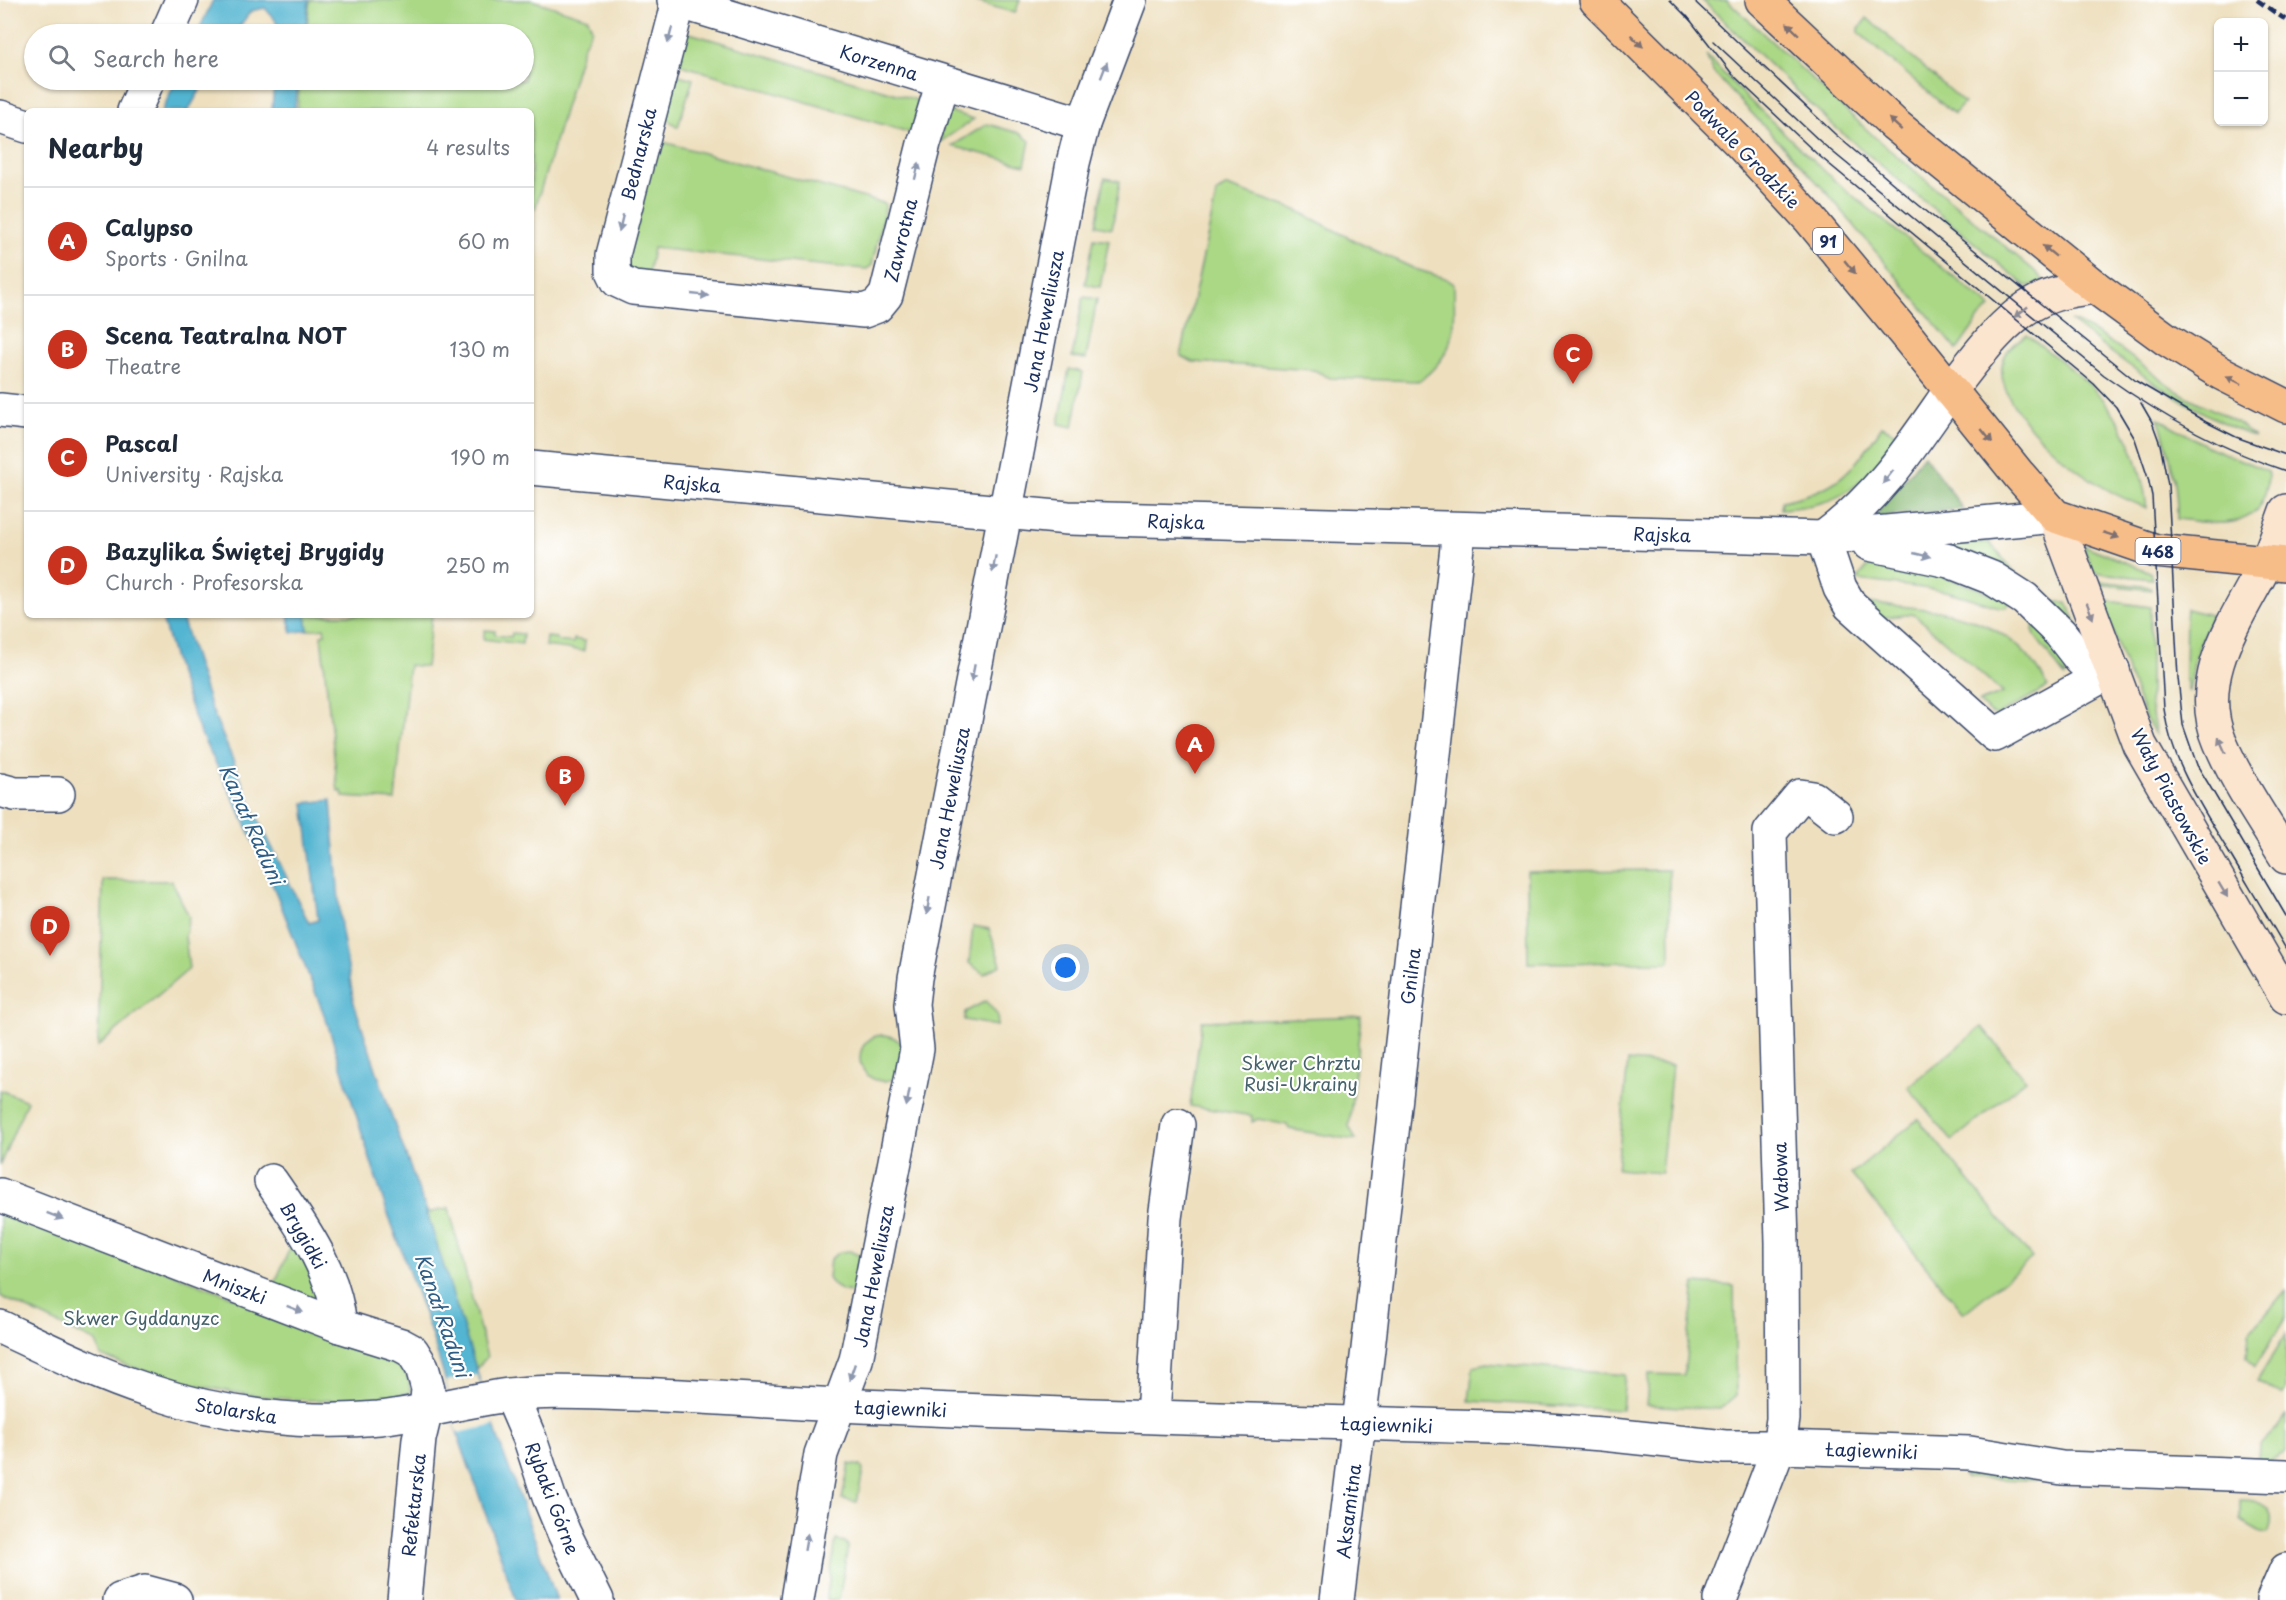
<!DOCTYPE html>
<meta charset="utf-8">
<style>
body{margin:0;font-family:"Playpen Sans",sans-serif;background:#f6f6f7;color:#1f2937}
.controls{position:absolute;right:18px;top:18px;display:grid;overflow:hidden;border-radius:9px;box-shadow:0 2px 4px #0004}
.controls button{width:54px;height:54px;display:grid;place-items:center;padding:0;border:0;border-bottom:2px solid #e0e1e3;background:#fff;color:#1f2937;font:30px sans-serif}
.you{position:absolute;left:1066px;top:968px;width:21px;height:21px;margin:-15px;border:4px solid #fff;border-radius:50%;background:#1a73e8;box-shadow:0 0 0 9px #1a73e833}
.badge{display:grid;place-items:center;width:39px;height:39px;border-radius:50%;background:#c8321e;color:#fff;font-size:20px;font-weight:700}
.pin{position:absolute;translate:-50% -50px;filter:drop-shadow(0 2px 3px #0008)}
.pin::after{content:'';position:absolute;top:32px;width:21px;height:18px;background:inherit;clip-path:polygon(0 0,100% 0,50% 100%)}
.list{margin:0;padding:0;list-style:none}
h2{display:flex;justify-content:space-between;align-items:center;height:78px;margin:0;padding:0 24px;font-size:26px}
h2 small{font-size:20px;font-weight:400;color:#747a83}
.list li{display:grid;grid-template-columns:39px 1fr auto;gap:18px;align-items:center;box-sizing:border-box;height:108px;padding:0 24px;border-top:2px solid #e0e1e3}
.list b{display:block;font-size:22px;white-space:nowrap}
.list p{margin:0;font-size:20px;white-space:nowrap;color:#747a83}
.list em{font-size:20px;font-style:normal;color:#747a83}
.icon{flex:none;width:33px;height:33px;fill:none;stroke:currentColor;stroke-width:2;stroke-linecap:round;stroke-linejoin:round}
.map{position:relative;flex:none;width:2286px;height:1600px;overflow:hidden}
.search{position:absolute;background:#fff;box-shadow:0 2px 4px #0004;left:24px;top:24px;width:510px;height:66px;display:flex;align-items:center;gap:15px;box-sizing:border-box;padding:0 21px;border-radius:33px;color:#747a83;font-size:22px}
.panel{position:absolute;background:#fff;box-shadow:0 2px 4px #0004;left:24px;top:108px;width:510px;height:510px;border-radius:9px}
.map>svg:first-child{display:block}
.green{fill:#aad885;stroke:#628472;stroke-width:1.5}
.forest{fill:#87b872;stroke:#517468;stroke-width:1.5}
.water{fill:#52b5d1;stroke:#367298;stroke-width:1.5}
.pier{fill:#eee0bf}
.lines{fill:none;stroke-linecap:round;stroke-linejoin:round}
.minor-casing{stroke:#3b4a6d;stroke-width:36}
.tertiary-casing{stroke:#3b4a6d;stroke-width:36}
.secondary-casing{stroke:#3b4a6d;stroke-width:36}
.primary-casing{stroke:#3b4a6d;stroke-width:36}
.minor{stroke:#fff;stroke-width:33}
.tertiary{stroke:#fff;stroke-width:33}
.secondary{stroke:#fce5cf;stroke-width:33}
.primary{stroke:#f7bd88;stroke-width:33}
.tram{stroke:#1b2f5e;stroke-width:1.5}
.rail{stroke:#1b2f5e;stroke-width:4.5;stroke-dasharray:9 4.5;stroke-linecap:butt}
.oneway{fill:#7e6f71}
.oneway2{fill:#8d97ae}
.oneway3{fill:#8c8a96}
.labels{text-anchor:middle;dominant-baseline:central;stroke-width:4.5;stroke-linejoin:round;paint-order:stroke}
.shield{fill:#fff;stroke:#5f6d8e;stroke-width:1.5}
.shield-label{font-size:16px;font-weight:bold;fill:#1b2f5e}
.street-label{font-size:18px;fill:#1b2f5e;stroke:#fff}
.park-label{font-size:18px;fill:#46626a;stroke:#fff}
.water-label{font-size:20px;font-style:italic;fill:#2e5e86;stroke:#fff}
</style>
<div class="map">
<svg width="2286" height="1600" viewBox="0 0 2286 1600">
<rect width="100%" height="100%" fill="#fff"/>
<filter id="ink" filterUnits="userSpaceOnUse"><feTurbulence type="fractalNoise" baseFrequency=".0167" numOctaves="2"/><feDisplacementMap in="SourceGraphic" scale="12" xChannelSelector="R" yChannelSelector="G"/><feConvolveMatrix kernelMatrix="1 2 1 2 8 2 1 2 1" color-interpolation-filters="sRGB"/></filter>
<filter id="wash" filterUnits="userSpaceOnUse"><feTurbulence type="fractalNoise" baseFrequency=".008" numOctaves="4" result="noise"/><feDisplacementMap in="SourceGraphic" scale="24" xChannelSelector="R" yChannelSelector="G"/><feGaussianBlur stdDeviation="1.35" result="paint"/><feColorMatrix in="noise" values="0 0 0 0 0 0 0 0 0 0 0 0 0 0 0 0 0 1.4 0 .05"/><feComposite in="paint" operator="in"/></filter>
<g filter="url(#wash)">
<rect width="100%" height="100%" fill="#eee0bf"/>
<!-- green -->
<g class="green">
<path d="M 310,0 L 532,0 L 588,18 L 592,29 L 583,47 L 535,209 L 531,209 L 531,111 L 297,111 L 300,80 L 524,80 L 524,34 L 306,34 Z"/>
<path d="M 971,0 L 1020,0 L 1015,13 Z"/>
<path d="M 1702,0 L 1727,0 L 1879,141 L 2037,273 L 2046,283 L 2026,286 L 1835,127 Z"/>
<path d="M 1867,18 L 1964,103 L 1954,114 L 1859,33 L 1859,28 Z"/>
<path d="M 686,32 L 917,100 L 919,116 L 915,134 L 674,63 Z"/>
<path d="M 1706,55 L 1742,93 L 1836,182 L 1991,307 L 1980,317 L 1957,350 L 1829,195 L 1713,72 Z"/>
<path d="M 668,72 L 693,79 L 678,127 L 664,117 Z"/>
<path d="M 945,110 L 974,119 L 940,142 Z"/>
<path d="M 987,124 L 1019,133 L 1030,141 L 1025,165 L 952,146 Z"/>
<path d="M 667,143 L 886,204 L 872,265 L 867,269 L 839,267 L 653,248 L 648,276 L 627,270 L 626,227 L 657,144 Z"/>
<path d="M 1105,178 L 1120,181 L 1112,228 L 1096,225 Z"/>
<path d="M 1227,186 L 1296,210 L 1359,243 L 1415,269 L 1445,278 L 1454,284 C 1455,330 1458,350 1420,381 L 1330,378 L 1314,370 L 1193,362 L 1181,356 L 1217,192 Z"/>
<path d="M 1094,238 L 1109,240 L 1100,287 L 1085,284 Z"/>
<path d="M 1083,297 L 1097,299 L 1086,359 L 1072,357 Z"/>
<path d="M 2070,321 C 2100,329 2150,373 2179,392 C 2203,407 2235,416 2254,437 C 2186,409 2128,366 2070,321 Z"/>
<path d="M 2027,335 C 2048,352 2072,368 2092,387 C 2124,419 2142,464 2147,508 C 2126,500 2105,490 2086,476 C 2051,452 1957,372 2027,335 Z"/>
<path d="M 1069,369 L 1083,372 L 1073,427 L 1059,424 Z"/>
<path d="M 2158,418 L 2209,447 L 2268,471 C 2268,533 2220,525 2177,519 C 2178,484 2170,451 2158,418 Z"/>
<path d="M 1882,426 L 1899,435 C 1863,485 1845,505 1781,509 L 1782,501 C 1838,490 1852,472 1882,426 Z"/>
<path d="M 1989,542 L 2024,584 L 1906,547 Z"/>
<path d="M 2083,545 L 2150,572 L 2152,579 L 2093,572 Z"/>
<path d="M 1872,563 L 1907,564 L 2012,600 L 2006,607 L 1999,607 L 1946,591 L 1858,580 L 1861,574 Z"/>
<path d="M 2098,581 L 2151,587 L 2152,590 L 2098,584 Z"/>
<path d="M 2101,600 L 2150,607 L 2150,703 L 2156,736 L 2143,713 Z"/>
<path d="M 2051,602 L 2067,602 L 2085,642 Z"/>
<path d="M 1865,603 C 1938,609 2012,612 2048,687 L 1998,715 L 1990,713 L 1979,702 L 2003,693 L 1914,614 L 1881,618 Z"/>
<path d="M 2186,609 L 2211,615 L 2195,657 L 2189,692 L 2185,677 Z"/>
<path d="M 306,615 L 432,615 L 426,667 L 409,665 L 395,800 L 343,797 L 342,791 L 338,792 L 321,635 L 325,634 L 324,628 L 308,630 Z"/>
<path d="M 2035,618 L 2069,664 L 2065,677 L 2035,636 L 2033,630 Z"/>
<path d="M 485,630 L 495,631 L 495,635 L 511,637 L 512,633 L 523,634 L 522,644 L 483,639 Z"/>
<path d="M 546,637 L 557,638 L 557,641 L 573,643 L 574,639 L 585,641 L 584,651 L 545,646 Z"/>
<path d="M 1669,870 L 1670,962 L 1528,963 L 1527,871 Z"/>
<path d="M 103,880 L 172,881 L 189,917 L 185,936 L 189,969 L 98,1046 Z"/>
<path d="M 973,926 L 989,929 L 1001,965 L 984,974 L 969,963 Z"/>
<path d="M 986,1001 L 998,1016 L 997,1026 L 964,1020 L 965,1012 Z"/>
<path d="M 1361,1016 L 1349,1126 L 1356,1140 L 1289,1129 L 1287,1125 L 1258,1119 L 1252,1122 L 1252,1116 L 1190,1106 L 1202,1021 Z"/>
<path d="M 1982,1027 L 2026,1080 L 1952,1141 L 1908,1087 Z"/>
<circle cx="883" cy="1058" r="23"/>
<path d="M 1628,1061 L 1672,1065 L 1661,1173 L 1617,1169 Z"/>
<path d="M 0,1090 L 27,1101 L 0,1165 Z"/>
<path d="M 1918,1119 L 2032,1258 L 1964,1313 L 1851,1174 Z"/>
<path d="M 0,1208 L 386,1355 C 401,1365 411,1373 410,1393 C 309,1412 196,1392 101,1356 L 96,1342 L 0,1296 Z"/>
<path d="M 449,1208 L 487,1357 L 476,1369 L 427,1213 Z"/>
<path d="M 295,1236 L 325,1305 L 274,1285 Z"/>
<path d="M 850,1251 L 864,1258 L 856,1292 C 843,1292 835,1290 828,1278 L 830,1259 L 840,1252 Z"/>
<path d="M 1695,1283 L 1734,1286 L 1736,1395 L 1720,1409 L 1646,1405 L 1649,1374 L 1684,1375 Z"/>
<path d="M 2286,1290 L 2286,1317 L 2255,1367 L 2247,1358 L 2249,1333 Z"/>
<path d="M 2286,1334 L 2286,1390 L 2282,1395 L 2257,1381 Z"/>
<path d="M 1486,1363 L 1625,1375 L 1622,1410 L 1469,1401 L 1473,1366 Z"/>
<path d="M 2286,1415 L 2286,1452 L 2269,1461 L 2258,1461 L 2259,1446 L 2278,1427 Z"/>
<path d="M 849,1464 L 861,1466 L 863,1470 L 857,1502 L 842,1499 Z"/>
<path d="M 1973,1467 L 2061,1481 L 1966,1478 L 1963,1475 Z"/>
<path d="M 2240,1500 C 2261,1499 2279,1509 2268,1533 L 2261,1532 L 2240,1520 Z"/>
<path d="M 836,1540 L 845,1542 L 848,1546 L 839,1600 L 826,1600 Z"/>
</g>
<!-- forest -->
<path class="forest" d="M 1924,455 L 1963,509 L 1874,517 Z"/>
<!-- water -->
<g class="water">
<path d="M 213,0 L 309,0 L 305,34 L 277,34 L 276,21 L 265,8 L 251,11 L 234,34 L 197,34 Z"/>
<path d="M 176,80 L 206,80 L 188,111 L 162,111 Z"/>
<path d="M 274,80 L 299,80 L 294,111 L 272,111 Z"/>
<path d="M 161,615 L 181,615 L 210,705 L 253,808 L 309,923 L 318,920 L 304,803 L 331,800 L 341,926 L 354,1003 L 393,1120 L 427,1213 L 498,1438 L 557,1600 L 516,1600 L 457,1433 L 447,1386 L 431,1333 L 381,1194 L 327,1022 L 276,893 L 242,816 L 199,730 L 176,666 Z"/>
<path d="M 288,615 L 306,615 L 308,630 L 292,633 Z"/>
</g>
<!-- pier -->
<path class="pier" d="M 477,1375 L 495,1425 L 457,1433 L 446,1381 Z"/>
</g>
<g filter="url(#ink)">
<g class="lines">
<defs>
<g id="minor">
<path d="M 674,0 L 1083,124"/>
<path d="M 679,1 L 613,255 L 613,271 L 618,281 L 633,288 L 864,311 L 877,306 L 886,295 L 924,144 L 943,82"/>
<path d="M 167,34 L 182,0"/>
<path d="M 134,111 L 148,80"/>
<path d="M 0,117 L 27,126"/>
<path d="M 1823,538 L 1840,588 L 1850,605 L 1995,735 L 2113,670"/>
<path d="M 0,790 L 15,794 L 58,794"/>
<path d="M 271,1181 C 302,1226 335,1271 340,1326"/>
<path d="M 0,1195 L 340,1326 L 401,1345 L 412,1351 L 422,1367 L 428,1389 L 426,1410 L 419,1439 L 404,1600"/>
<path d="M 0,1327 C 49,1350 97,1374 149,1391 C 221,1415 304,1425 379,1418 C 422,1413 465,1401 508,1395 C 549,1390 591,1393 632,1394 C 702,1396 771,1402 841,1405 C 1068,1416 1295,1421 1522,1428 L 1602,1434 L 1725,1447 L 1779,1447 L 1783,1419 L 1782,1242 L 1770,832 L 1800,796 L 1813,798 L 1836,816"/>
<path d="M 511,1395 L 530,1439 L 549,1497 L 564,1533 L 597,1600"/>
<path d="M 1153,1416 L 1165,1218 L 1178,1125"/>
<path d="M 120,1600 L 145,1592 L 175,1600"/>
<path d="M 797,1600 L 821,1454 L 856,1360 L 917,1049 L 912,1004 L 915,978 L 1073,163 L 1083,124 L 1130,0"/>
<path d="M 1337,1600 L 1368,1349 L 1459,529"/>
<path d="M 2273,1600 L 2286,1570"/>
</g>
<g id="tertiary">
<path d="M 0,410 L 27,413"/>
<path d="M 531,468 L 1068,518 L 1823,538 L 2055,516"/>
<path d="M 1823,538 C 1880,496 1910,448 1950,391"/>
<path d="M 1869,544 L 1949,561 L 1992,578 L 2025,599 L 2060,633 L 2081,660 L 2113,670"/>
<path d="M 1720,1600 L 1779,1447 L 1970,1453 L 2062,1468 L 2286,1476"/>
</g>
<g id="secondary">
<path d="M 1950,391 C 1973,361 2003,319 2037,302 C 2055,292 2075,290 2095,287"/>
<path d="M 2286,511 C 2279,530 2273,549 2264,567 C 2236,620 2193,679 2220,742 C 2237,782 2263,820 2286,857"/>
<path d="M 2055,516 L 2140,745 L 2286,997"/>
</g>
<g id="primary">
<path d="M 1596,0 L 1740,143 L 1809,218 L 1906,335 L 2019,475 L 2055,516 L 2156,551 L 2286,564"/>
<path d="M 1762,0 L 1894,124 L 2095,287 L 2166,339 L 2221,373 L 2286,406"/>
</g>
</defs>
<!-- minor casing -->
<use href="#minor" class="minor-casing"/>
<!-- tertiary casing -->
<use href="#tertiary" class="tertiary-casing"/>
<!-- secondary casing -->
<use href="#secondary" class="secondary-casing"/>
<!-- primary casing -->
<use href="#primary" class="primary-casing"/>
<!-- minor -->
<use href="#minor" class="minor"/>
<!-- tertiary -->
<use href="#tertiary" class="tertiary"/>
<!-- secondary -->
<use href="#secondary" class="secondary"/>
<!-- primary -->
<use href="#primary" class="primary"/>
<!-- tram -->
<g class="tram">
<path d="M 1670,0 L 1691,21"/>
<path d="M 1693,0 L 1836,135 L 1915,202 L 2136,381 L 2206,422 L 2236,437 L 2286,455"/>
<path d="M 1687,16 L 1733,75 L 1817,154 L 2094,384 L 2116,407 L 2135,439 L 2148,478 L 2152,496 L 2164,709 C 2171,760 2199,802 2225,846 C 2245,880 2266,914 2286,949"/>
<path d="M 1713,41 L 1823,144 L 2104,375 C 2160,415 2219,449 2286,471"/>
<path d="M 2141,403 L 2152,422 L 2160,444 L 2168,485 L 2178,678 L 2183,725 L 2197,765 L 2208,783 L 2286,916"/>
</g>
<!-- rail -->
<path class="rail" d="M 2257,0 L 2286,20"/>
</g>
<!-- one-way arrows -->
<defs><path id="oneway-solid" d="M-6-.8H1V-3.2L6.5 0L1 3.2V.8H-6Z" transform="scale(1.5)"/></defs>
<g class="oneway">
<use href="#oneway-solid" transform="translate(1793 29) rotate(-136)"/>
<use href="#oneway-solid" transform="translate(1637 41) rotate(44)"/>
<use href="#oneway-solid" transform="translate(1895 124) rotate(-138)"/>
<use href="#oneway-solid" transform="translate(2049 251) rotate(-141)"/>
<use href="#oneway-solid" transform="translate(1850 267) rotate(50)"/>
<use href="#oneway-solid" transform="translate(2234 380) rotate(-153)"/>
<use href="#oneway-solid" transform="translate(1987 436) rotate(51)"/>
<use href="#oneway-solid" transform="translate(2111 535) rotate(19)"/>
</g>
<g class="oneway2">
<use href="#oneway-solid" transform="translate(670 35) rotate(105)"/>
<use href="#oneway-solid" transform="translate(1104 70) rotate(-69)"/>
<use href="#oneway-solid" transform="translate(917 171) rotate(-76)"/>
<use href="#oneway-solid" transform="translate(621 223) rotate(104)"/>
<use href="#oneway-solid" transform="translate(700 295) rotate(6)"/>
<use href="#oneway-solid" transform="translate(1888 477) rotate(128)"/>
<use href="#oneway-solid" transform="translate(1922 555) rotate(13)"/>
<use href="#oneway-solid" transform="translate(994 564) rotate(101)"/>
<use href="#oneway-solid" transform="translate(973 673) rotate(101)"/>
<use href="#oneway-solid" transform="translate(928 906) rotate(100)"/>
<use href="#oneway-solid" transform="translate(908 1098) rotate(101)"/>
<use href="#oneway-solid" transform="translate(55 1216) rotate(21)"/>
<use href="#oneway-solid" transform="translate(295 1309) rotate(21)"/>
<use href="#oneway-solid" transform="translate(852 1372) rotate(109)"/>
<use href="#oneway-solid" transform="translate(806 1542) rotate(-80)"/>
</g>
<g class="oneway3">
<use href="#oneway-solid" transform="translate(2021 312) rotate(142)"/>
<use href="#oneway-solid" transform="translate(2090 611) rotate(69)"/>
<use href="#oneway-solid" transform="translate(2222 745) rotate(-114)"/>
<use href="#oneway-solid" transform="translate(2223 890) rotate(59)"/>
</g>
</g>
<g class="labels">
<!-- shield labels -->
<g class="shield">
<rect x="1813" y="228" width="30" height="26" rx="4.5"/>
<rect x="2135.5" y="538" width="45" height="26" rx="4.5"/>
</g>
<g class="shield-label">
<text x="1828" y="241">91</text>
<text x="2158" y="551">468</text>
</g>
<!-- street labels -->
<g class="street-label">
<text transform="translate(879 62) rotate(17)">Korzenna</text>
<text transform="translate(1743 149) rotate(46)">Podwale Grodzkie</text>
<text transform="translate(638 154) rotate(-76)">Bednarska</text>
<text transform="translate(900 240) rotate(-76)">Zawrotna</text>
<text transform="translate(1043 321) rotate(-79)">Jana Heweliusza</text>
<text transform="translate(692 483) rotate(5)">Rajska</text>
<text transform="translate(1176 521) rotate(2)">Rajska</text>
<text transform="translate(1662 534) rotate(2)">Rajska</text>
<text transform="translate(2172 796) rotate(62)">Wały Piastowskie</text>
<text transform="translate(949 798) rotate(-79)">Jana Heweliusza</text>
<text transform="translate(1410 976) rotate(-83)">Gnilna</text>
<text transform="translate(1780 1177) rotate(-92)">Wałowa</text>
<text transform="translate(304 1235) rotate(60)">Brygidki</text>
<text transform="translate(873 1276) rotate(-79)">Jana Heweliusza</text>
<text transform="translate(235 1286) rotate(21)">Mniszki</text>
<text transform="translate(901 1408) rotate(2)">Łagiewniki</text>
<text transform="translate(236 1410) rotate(9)">Stolarska</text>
<text transform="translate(1387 1424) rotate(2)">Łagiewniki</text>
<text transform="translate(1872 1450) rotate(2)">Łagiewniki</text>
<text transform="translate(553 1498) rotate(69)">Rybaki Górne</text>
<text transform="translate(413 1505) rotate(-84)">Refektarska</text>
<text transform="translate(1348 1511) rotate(-83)">Aksamitna</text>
</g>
<!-- park labels -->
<g class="park-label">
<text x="1301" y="1062">Skwer Chrztu<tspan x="1301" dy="21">Rusi-Ukrainy</tspan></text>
<text x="141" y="1317">Skwer Gyddanyzc</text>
</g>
<!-- water labels -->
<g class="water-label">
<text transform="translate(252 824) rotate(66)">Kanał Raduni</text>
<text transform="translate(443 1315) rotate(71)">Kanał Raduni</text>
</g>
</g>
</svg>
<div class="controls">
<button>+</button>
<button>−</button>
</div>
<div class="you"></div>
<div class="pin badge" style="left:1195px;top:774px">A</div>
<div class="pin badge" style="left:565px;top:806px">B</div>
<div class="pin badge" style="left:1573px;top:384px">C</div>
<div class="pin badge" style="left:50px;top:956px">D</div>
<div class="search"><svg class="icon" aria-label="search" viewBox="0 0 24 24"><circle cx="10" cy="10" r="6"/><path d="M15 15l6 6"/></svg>Search here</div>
<section class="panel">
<h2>Nearby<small>4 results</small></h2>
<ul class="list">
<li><span class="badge">A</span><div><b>Calypso</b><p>Sports · Gnilna</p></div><em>60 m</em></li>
<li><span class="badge">B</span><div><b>Scena Teatralna NOT</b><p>Theatre</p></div><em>130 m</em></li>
<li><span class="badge">C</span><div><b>Pascal</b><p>University · Rajska</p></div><em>190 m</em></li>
<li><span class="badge">D</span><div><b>Bazylika Świętej Brygidy</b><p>Church · Profesorska</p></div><em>250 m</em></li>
</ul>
</section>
</div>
